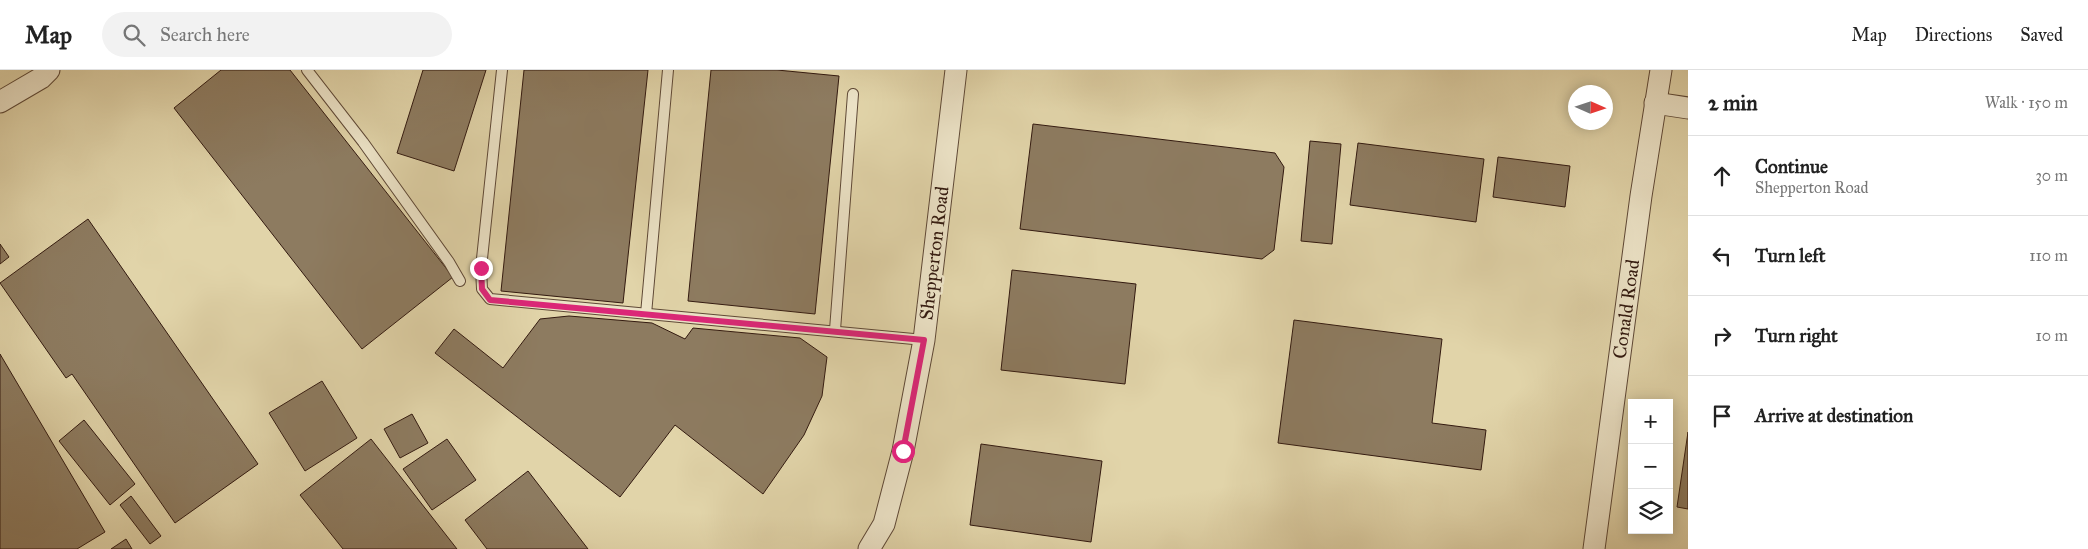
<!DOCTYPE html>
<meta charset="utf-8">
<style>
body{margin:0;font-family:"IM FELL Great Primer",serif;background:#f2f2f2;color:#222}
.controls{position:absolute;right:15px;bottom:15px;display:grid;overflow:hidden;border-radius:0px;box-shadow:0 2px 12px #0003}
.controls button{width:45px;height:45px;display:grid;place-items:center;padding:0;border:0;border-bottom:1px solid #e0e0e0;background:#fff;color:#222;font:25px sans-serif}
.compass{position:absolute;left:1568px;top:15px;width:45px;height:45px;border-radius:50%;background:#fff;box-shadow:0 2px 12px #0003;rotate:93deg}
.stop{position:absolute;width:15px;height:15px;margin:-11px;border:4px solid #db2777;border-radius:50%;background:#fff}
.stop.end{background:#db2777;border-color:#fff;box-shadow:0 1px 5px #0008}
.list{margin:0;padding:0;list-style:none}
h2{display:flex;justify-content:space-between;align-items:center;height:65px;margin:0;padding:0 20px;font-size:21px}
h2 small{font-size:16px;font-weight:400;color:#767676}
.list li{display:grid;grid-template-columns:32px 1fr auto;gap:15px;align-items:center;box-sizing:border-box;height:80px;padding:0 20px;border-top:1px solid #e0e0e0}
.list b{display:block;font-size:19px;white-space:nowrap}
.list p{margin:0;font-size:16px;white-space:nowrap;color:#767676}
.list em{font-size:16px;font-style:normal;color:#767676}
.icon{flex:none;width:28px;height:28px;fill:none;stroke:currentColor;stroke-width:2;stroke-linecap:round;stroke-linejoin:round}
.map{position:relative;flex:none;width:1688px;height:479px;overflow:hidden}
header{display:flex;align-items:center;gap:30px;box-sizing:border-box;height:70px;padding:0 25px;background:#fff;border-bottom:1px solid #e0e0e0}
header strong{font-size:24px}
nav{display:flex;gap:28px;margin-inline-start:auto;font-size:18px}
.search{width:350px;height:45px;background:#f2f2f2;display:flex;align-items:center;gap:12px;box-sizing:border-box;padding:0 18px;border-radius:28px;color:#767676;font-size:19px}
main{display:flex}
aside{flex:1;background:#fff}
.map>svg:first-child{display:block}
.building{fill:#8d7b60;stroke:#331a10}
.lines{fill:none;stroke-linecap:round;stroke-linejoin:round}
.lane-casing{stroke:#5e4836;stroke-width:12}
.street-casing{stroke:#5e4836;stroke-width:23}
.lane{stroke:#ece3c7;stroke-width:10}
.street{stroke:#ece3c7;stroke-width:21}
.route{stroke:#db2777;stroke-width:6}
.labels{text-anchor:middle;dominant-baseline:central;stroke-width:5;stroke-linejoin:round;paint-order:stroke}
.street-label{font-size:19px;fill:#331a10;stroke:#ece3c7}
</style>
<header>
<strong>Map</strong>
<div class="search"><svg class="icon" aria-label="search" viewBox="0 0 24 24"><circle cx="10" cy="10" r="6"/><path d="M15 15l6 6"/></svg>Search here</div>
<nav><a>Map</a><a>Directions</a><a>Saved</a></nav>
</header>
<main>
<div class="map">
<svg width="1688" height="479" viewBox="0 0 1688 479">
<rect width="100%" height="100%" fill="#e1d4a9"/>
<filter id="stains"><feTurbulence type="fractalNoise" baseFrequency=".004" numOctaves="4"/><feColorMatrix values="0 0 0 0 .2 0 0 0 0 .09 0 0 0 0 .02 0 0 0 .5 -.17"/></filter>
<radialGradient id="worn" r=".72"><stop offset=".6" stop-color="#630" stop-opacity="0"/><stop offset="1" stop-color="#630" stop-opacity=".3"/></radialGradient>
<!-- building -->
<g class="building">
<path d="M 221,0 L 290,0 L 453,207 L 362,279 L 174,38 Z"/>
<path d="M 423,0 L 486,0 L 454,101 L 397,83 Z"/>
<path d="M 524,0 L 648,0 L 623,233 L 501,221 Z"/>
<path d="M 711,0 L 777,0 L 839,6 L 815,244 L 688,231 Z"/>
<path d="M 1033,54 L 1275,83 L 1284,97 L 1274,180 L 1262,189 L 1020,159 Z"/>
<path d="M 1310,71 L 1341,74 L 1332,174 L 1301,171 Z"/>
<path d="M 1358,73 L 1484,89 L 1476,152 L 1350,135 Z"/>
<path d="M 1498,87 L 1570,96 L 1565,137 L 1493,127 Z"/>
<path d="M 88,149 L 258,394 L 175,453 L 72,304 L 66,308 L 0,213 Z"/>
<path d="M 0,174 L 9,187 L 0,194 Z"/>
<path d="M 1012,200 L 1136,214 L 1125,314 L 1001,300 Z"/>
<path d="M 569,246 L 652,253 L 685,269 L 693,258 L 800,268 L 827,287 L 822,326 L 804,365 L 763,424 L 675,355 L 620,427 L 435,283 L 454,259 L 503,298 L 540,249 Z"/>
<path d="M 1294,250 L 1442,269 L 1432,353 L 1486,360 L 1481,400 L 1278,373 Z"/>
<path d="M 0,284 L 105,462 L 77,479 L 0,479 Z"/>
<path d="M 322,311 L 357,368 L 305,401 L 269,343 Z"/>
<path d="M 412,344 L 428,373 L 400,388 L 384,359 Z"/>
<path d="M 84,350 L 135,414 L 110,435 L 59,371 Z"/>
<path d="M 1688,362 L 1688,439 L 1677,437 Z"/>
<path d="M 371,369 L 457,479 L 343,479 L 300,425 Z"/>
<path d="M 447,369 L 476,410 L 432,440 L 403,399 Z"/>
<path d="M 981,374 L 1102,391 L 1091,472 L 970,455 Z"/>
<path d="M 528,401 L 588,479 L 487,479 L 465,450 Z"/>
<path d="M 131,426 L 161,466 L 150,474 L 120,435 Z"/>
<path d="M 126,469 L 132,479 L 111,479 Z"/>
</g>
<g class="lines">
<defs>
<g id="lane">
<path d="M 307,0 L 363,72 L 449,192 L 460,211"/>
<path d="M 502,0 L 481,198 L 482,219 L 490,229 L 924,270"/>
<path d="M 646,244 L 668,0"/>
<path d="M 835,260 L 853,24"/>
</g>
<g id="street">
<path d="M 0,32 L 41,8 L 49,0"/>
<path d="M 1655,33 L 1688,38"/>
<path d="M 869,479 L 884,454 L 903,381 L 924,270 L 956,0"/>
<path d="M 1594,479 L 1641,126 L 1661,0"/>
</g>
</defs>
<!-- lane casing -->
<use href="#lane" class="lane-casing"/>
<!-- street casing -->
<use href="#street" class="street-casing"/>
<!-- lane -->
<use href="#lane" class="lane"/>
<!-- street -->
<use href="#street" class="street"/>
</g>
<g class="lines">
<!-- route -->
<path class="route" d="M 481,198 L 482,219 L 490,230 L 924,270 L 903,381"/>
</g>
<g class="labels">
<!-- street labels -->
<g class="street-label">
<text transform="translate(934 183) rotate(-83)">Shepperton Road</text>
<text transform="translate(1626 239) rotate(-82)">Conald Road</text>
</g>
</g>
<rect width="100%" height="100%" filter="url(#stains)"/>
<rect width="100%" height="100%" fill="url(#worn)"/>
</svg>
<div class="controls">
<button>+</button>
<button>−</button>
<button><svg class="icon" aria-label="layers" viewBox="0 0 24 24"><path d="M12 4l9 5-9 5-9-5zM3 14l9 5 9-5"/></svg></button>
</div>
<svg class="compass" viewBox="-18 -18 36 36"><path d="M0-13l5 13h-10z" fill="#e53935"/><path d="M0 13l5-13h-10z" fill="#767676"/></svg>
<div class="stop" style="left:903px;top:381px"></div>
<div class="stop end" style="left:481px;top:198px"></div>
</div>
<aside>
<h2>2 min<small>Walk · 150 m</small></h2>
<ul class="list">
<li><svg class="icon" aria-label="ahead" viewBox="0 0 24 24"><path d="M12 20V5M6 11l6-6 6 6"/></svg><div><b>Continue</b><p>Shepperton Road</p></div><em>30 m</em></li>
<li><svg class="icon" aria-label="left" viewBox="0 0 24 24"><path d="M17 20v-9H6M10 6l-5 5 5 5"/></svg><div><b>Turn left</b></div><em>110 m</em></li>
<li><svg class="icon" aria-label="right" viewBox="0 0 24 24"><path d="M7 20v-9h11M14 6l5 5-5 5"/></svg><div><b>Turn right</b></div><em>10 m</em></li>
<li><svg class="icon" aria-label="arrive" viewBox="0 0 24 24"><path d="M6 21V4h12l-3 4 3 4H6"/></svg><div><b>Arrive at destination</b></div></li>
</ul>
</aside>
</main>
